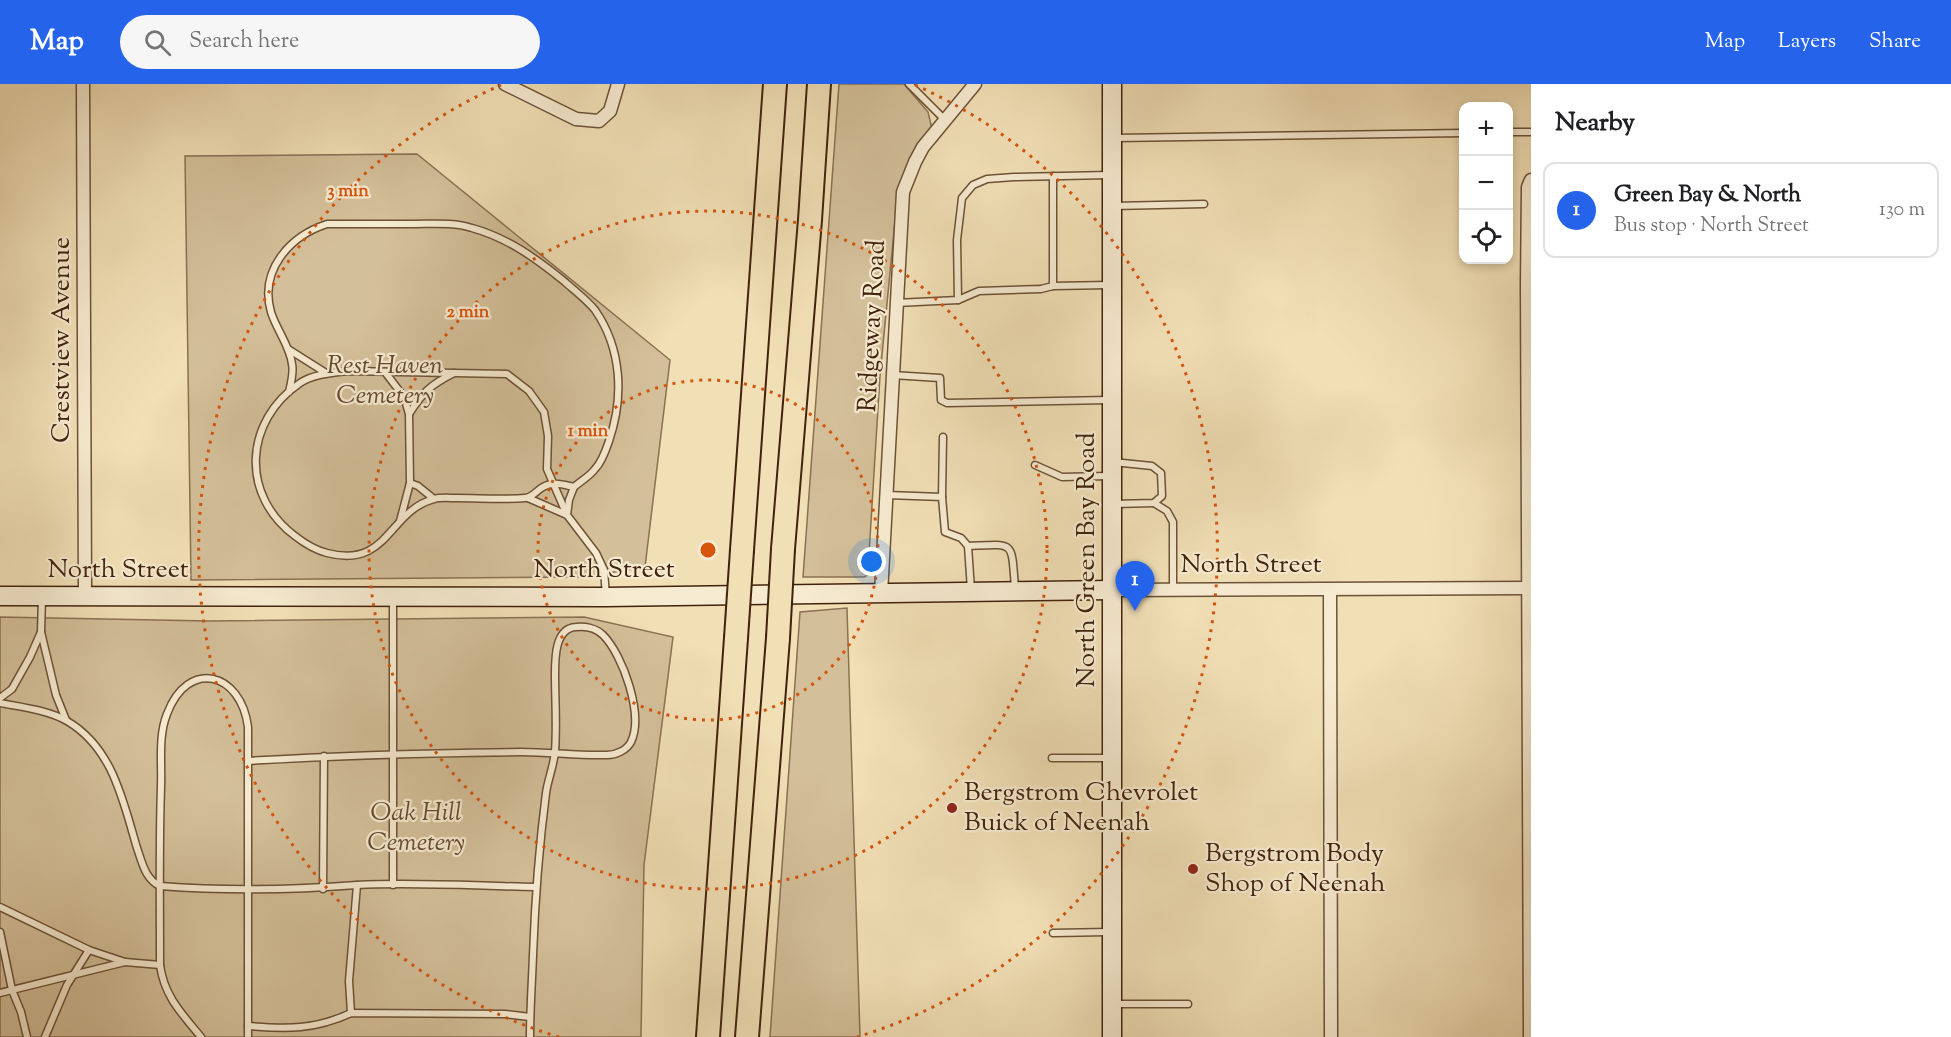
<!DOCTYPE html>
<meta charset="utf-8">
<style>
body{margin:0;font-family:"Sorts Mill Goudy",serif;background:#f6f6f6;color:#202124}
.controls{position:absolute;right:18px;top:18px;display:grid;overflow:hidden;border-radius:12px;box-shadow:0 3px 9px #0003}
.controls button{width:54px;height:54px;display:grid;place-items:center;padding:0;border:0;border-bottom:2px solid #e0e0e0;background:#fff;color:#202124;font:30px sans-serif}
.you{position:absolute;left:872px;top:478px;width:21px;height:21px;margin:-15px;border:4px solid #fff;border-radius:50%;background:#1a73e8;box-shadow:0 0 0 9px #1a73e833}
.badge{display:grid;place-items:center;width:39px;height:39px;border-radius:50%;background:#2563eb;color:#fff;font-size:20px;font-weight:700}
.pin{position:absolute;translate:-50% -50px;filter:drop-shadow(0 2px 3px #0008)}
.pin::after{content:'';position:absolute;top:32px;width:21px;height:18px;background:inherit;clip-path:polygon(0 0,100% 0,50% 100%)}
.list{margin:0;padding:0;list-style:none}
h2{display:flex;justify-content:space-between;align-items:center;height:78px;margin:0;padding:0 24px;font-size:26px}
h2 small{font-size:20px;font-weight:400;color:#757577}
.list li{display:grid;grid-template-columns:39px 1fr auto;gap:18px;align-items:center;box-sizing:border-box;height:96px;margin:0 12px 12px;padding:0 12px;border:2px solid #e0e0e0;border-radius:12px}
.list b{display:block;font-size:22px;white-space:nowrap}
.list p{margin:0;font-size:20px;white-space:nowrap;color:#757577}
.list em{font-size:20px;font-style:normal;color:#757577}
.icon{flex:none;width:33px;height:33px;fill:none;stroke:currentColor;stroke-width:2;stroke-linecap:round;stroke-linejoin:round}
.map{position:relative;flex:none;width:1531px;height:953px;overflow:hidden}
header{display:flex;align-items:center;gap:36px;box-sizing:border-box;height:84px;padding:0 30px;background:#2563eb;color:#fff}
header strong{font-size:28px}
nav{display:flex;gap:33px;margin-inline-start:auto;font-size:21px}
.search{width:420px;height:54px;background:#f6f6f6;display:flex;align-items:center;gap:15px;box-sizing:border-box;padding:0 21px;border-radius:33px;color:#757577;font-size:22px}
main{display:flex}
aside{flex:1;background:#fff}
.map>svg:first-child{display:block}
.green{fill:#d3bf99;stroke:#8a7153;stroke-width:1.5}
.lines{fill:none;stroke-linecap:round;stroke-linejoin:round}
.lane-casing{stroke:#6d5237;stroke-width:9}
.street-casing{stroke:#6d5237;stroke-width:15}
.secondary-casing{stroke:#41230d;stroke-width:21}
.highway-casing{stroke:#41230d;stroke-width:26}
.lane{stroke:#f6ead0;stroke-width:6}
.street{stroke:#f6ead0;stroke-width:12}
.secondary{stroke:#f6ead0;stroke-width:18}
.highway{stroke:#f1dfb6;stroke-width:22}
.highway-bridge-casing{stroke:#41230d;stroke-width:26;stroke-linecap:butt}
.highway-bridge{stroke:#f1dfb6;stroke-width:22}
.ring{fill:none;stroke:#d7540c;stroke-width:3;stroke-dasharray:3 6}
.poi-dot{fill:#8f2418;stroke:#f6ead0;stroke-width:2}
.labels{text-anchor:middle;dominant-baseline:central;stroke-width:4.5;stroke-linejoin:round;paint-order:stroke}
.street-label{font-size:26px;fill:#41230d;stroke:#f6ead0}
.park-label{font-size:26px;font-style:italic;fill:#664a30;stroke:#f6ead0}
.poi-label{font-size:26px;fill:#41230d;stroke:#f6ead0;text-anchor:start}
.centre{fill:#d7540c;stroke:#f6ead0;stroke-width:3}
.ring-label{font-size:18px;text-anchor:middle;font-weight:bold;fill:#d7540c;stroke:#f6ead0;stroke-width:4.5;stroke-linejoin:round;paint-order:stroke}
</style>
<header>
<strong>Map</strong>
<div class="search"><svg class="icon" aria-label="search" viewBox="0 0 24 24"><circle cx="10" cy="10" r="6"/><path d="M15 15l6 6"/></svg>Search here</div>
<nav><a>Map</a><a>Layers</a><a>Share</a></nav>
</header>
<main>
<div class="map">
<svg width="1531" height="953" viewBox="0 0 1531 953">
<rect width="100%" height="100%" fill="#f1dfb6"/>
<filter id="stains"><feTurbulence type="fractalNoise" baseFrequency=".00333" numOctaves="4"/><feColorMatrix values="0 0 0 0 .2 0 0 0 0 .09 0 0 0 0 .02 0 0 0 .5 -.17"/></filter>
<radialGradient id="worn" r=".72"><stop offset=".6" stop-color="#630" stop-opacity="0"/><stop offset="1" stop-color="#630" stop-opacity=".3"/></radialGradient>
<!-- green -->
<g class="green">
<path d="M 839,0 L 904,0 L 928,28 L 932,45 L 899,113 L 895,137 L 880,292 L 869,470 L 874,479 L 872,489 L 864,493 L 803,493 Z"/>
<path d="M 417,70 L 670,276 L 645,483 L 584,493 L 191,496 L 185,72 Z"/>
<path d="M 847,524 L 860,953 L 770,953 L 800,528 Z"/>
<path d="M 0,533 L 209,537 L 584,533 L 673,553 L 644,781 L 641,953 L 0,953 Z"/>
</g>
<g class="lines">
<defs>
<g id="lane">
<path d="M 909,0 L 945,36"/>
<path d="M 1508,48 L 1531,48"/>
<path d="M 1115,54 L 1464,49"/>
<path d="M 1053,92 L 1053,202"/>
<path d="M 1113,122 L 1204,120"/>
<path d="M 958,216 L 957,156 L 962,114 L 973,101 L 987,95 L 1014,93 L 1109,91"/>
<path d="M 896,219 L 958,216 L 979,207 L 1041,205 L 1053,202 L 1109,201"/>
<path d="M 288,265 L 326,289"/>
<path d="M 385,288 L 404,313 L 409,330 L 410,399 L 400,437"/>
<path d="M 892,291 L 940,294 L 941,316 L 947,319 L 1109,316"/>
<path d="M 289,308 C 291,299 294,288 292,280 C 290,262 276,245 271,228 C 259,186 290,152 327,140 C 356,140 385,140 413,140 C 432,140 454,138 472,144 C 508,154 537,175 565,198 C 575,207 587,216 595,226 C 622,265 624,313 609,357 C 606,366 602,378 595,385 C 590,392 581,397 574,403 C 564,401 553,397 543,403 C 537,406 532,414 525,414 C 502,416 479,414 456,414 C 449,414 440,413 434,415 C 388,427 389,485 327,469 C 315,466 304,459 295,452 C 240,411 244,337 300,299 C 313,290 332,289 348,287 L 507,290 L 529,307 L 544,328 L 548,352 L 547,385 L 567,431 L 596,469 L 604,486 L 606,512"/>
<path d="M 409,330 C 423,308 430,301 454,289"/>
<path d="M 1113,378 L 1152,382 L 1161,389 L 1162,412 L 1154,419 L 1114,420"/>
<path d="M 1035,381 L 1062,393 L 1109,392"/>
<path d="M 410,399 L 418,402 L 434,415"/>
<path d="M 887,411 L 942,413 L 945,448 L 961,454 L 968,462 L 971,506"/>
<path d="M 942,413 L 943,353"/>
<path d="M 528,414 L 567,431 L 569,416 L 574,403"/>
<path d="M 1154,419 L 1167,427 L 1173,438 L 1173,506"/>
<path d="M 968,462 C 1016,460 1011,456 1015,504"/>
<path d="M 393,514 L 393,801"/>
<path d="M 41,548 L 56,611 L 66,636"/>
<path d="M 0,614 L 12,605 L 30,573 L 41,548 L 42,514"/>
<path d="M 0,619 C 21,623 48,626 67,637 C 113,664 123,717 137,764 C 142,778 145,795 160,802 C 225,807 292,806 357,801 C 416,798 477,802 536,803"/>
<path d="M 1052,674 L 1108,674"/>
<path d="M 248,677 C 339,671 430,669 521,668 C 550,668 579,672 607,671 C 616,671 627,666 631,658 C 644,631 623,571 603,551 C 596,544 585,542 576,543 C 555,544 555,574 555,590 C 555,615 557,642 555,667 C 554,681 548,695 546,709 C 539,763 535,817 533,871 C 532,899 530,926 530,953"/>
<path d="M 323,805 L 324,672"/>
<path d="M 0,823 L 89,866 L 125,878"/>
<path d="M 0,848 L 12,906 L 21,928 L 27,953"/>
<path d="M 1053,849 L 1108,848"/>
<path d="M 0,909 L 125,878 L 160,881"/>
<path d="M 1113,920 L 1188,920"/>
<path d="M 351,929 L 349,897 L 357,801"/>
<path d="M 248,942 C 286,945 315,946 351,929 L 505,930 L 530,933"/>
<path d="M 45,953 L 67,901 L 89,866"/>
<path d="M 201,953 C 182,930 164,912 160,881 C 160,822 159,762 161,703 C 162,680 158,652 167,630 C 188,574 241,588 248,643 L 248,953"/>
</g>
<g id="street">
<path d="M 83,0 L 85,512"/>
<path d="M 505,0 L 576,35 L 599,37 L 610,27 L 618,0"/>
<path d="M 1112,506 L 1531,504"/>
<path d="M 1330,506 L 1331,953"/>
<path d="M 881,510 L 903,108 L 915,78 L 923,63 L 975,0"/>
<path d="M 1530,953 L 1527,201 L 1528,103 L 1531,96"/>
</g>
<g id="secondary">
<path d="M 1112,0 L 1112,953"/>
<path d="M 0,512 L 606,513 L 1112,506"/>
</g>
<g id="highway">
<path d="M 783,465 L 810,136 L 819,0"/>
<path d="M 742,466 L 775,0"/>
<path d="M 708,953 L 736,554"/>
<path d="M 747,953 L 778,554"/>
</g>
</defs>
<!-- lane casing -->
<use href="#lane" class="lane-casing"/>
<!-- street casing -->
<use href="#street" class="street-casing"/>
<!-- secondary casing -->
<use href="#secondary" class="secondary-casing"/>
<!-- highway casing -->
<use href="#highway" class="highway-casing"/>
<!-- lane -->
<use href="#lane" class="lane"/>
<!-- street -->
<use href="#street" class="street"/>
<!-- secondary -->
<use href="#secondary" class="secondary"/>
<!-- highway -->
<use href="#highway" class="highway"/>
<defs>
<g id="highway-bridge">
<path d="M 736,554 L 742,466"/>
<path d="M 778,554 L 783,465"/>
</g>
</defs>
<!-- highway-bridge casing -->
<use href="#highway-bridge" class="highway-bridge-casing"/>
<!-- highway-bridge -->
<use href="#highway-bridge" class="highway-bridge"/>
</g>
<!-- distance rings -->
<g class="ring">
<circle cx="708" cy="466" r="170"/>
<circle cx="708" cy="466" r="339"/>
<path d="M559 953A509 509 0 0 1 501 1M915 1A509 509 0 0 1 857 953"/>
</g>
<!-- markers -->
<g class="poi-dot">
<circle cx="952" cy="724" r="6"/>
<circle cx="1193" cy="785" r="6"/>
</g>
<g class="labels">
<!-- street labels -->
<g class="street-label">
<text transform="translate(873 242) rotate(-87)">Ridgeway Road</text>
<text transform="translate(62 256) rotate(-90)">Crestview Avenue</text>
<text transform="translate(1087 476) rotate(-90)">North Green Bay Road</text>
<text x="1251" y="481">North Street</text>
<text x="118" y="486">North Street</text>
<text x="604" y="486">North Street</text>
</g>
<!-- park labels -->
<g class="park-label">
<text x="385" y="282">Rest Haven<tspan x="385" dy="30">Cemetery</tspan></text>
<text x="416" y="729">Oak Hill<tspan x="416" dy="30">Cemetery</tspan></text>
</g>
<!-- poi labels -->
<g class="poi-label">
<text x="964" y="709">Bergstrom Chevrolet<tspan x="964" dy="30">Buick of Neenah</tspan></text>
<text x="1205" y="770">Bergstrom Body<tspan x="1205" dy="30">Shop of Neenah</tspan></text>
</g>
</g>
<circle cx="708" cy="466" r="9" class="centre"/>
<g class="ring-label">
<text x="348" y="112">3 min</text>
<text x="468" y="233">2 min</text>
<text x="588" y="352">1 min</text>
</g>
<rect width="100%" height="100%" filter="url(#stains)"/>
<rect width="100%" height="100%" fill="url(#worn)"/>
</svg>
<div class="controls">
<button>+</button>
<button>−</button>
<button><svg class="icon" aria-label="locate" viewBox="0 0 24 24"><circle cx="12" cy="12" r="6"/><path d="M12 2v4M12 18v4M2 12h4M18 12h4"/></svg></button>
</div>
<div class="you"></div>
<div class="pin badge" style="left:1135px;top:527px">1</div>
</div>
<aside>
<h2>Nearby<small></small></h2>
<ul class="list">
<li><span class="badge">1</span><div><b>Green Bay &amp; North</b><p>Bus stop · North Street</p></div><em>130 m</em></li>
</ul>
</aside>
</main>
